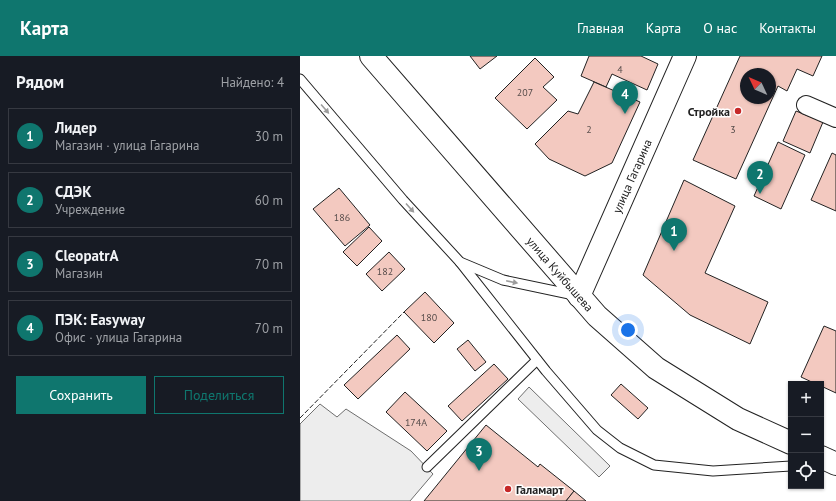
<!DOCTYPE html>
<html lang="ru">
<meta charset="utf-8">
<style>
body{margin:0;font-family:"PT Sans",sans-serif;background:#242831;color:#f1f3f6}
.controls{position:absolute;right:12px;bottom:12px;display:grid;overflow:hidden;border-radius:0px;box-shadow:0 1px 3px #0004}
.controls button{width:36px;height:36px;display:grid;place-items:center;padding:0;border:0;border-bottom:1px solid #363941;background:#171b24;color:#f1f3f6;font:20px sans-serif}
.compass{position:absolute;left:440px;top:12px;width:36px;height:36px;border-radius:50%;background:#171b24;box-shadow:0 1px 3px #0004;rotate:314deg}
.you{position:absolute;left:328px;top:274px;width:14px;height:14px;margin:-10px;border:3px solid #fff;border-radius:50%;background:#1a73e8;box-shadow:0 0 0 6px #1a73e833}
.badge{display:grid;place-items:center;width:26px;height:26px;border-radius:50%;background:#0f766e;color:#fff;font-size:13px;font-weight:700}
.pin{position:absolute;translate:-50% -33px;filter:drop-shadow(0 1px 2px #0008)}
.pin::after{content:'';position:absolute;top:21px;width:14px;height:12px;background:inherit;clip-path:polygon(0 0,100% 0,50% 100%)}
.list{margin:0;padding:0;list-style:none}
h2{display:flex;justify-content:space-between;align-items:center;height:52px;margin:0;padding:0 16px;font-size:17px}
h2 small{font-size:13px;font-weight:400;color:#9ea1a6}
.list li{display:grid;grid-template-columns:26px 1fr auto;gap:12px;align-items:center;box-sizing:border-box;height:56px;margin:0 8px 8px;padding:0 8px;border:1px solid #363941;border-radius:0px}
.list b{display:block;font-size:15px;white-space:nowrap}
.list p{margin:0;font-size:13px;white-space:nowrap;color:#9ea1a6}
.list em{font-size:13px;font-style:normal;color:#9ea1a6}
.actions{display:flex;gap:8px;padding:12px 16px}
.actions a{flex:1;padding:9px 0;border:1px solid #0f766e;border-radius:0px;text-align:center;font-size:14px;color:#0f766e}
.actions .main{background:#0f766e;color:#fff}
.icon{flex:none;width:22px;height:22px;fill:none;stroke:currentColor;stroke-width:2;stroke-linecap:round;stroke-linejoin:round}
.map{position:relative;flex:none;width:536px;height:445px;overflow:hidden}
header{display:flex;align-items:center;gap:24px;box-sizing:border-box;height:56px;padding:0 20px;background:#0f766e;color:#fff}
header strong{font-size:19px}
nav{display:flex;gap:22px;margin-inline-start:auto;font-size:14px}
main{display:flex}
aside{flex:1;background:#171b24}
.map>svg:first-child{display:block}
.parking{fill:#ededed;stroke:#6f6f6f}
.building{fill:#f3c9c0;stroke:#222;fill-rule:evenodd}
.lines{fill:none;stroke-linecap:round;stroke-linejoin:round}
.service-casing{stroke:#222;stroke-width:11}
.minor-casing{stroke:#222;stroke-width:20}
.secondary-casing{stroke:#222;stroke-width:24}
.service{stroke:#fff;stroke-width:9}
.minor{stroke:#fff;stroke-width:18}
.secondary{stroke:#fff;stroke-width:22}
.fence{stroke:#222;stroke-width:1;stroke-dasharray:5 2;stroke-linecap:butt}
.oneway{fill:#9c9c9c}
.poi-dot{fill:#c62828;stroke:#fff;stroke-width:1.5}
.labels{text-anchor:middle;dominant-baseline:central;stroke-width:3;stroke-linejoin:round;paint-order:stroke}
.number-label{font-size:10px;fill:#564c4a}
.poi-label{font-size:12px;font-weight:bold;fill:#222;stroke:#fff;text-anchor:end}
.street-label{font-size:12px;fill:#222;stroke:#fff}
</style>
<header>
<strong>Карта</strong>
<nav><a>Главная</a><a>Карта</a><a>О нас</a><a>Контакты</a></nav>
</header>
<main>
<aside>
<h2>Рядом<small>Найдено: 4</small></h2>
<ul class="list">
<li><span class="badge">1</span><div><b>Лидер</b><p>Магазин · улица Гагарина</p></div><em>30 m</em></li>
<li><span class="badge">2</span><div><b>СДЭК</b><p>Учреждение</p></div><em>60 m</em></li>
<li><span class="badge">3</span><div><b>CleopatrA</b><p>Магазин</p></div><em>70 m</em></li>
<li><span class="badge">4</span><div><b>ПЭК: Easyway</b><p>Офис · улица Гагарина</p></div><em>70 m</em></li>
</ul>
<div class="actions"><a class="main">Сохранить</a><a>Поделиться</a></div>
</aside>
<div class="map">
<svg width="536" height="445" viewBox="0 0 536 445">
<rect width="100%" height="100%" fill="#fff"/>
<!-- parking -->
<g class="parking">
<path d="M 229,331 L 310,410 L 299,421 L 218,343 Z"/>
<path d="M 20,348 L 37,361 L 46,353 L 111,395 L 133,418 L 110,445 L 0,445 L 0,368 Z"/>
</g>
<!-- building -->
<g class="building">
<path d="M 170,0 L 197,0 L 180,13 Z"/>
<path d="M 289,0 L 341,0 L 358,8 L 347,34 L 312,18 L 306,31 L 281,20 Z"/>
<path d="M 440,0 L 522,0 L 513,20 L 497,13 L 487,35 L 478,30 L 436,123 L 393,104 ZM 446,18 L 470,18 L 470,42 L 446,42 Z"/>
<path d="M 235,2 L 254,21 L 243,31 L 257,44 L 227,73 L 195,42 Z"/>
<path d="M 294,26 L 340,46 L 312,107 L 285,120 L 249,103 L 235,88 L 268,55 L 278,58 Z"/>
<path d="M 496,55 L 523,66 L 510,97 L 483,85 Z"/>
<path d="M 478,86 L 505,99 L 481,153 L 454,140 Z"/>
<path d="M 532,97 L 536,99 L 536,155 L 511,144 Z"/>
<path d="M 384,124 L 435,150 L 405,217 L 468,246 L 450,288 L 390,259 L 343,219 Z"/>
<path d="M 39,132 L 70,169 L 45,190 L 13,153 Z"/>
<path d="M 69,171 L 82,185 L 57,210 L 43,196 Z"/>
<path d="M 89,196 L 105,213 L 82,235 L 66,218 Z"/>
<path d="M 125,236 L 154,267 L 134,287 L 104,256 Z"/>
<path d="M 524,270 L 536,275 L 536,337 L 521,330 L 521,328 L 516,328 L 501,321 Z"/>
<path d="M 97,279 L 110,293 L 58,343 L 44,329 Z"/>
<path d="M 168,284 L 186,306 L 175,315 L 157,293 Z"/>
<path d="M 194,308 L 208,323 L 162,365 L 148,350 Z"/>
<path d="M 321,328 L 348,352 L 338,363 L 311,339 Z"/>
<path d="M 105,336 L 147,375 L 127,395 L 86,356 Z"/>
<path d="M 186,369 L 238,411 L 240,408 L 274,435 L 266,445 L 124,445 Z"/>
<path d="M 274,435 L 286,445 L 266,445 Z"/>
</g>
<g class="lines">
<defs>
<g id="service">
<path d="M 0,23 L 103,144 L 160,206 L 203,224 L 274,239"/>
<path d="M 160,206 L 246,315 L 297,374 L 320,392 L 354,409 L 413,415 L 491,410"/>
<path d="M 127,411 L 237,304"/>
</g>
<path id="minor" d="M 506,49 L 536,62"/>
<g id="secondary">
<path d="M 71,0 L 297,260 L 356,312 L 438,363 L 491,387"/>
<path d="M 279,240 L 385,0"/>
<path d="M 521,401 L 536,408"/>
</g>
</defs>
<!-- service casing -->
<use href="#service" class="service-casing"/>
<!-- minor casing -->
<use href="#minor" class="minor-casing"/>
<!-- secondary casing -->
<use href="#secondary" class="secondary-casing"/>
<!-- service -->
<use href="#service" class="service"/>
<!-- minor -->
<use href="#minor" class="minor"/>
<!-- secondary -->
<use href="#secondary" class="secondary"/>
<!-- fence -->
<path class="fence" d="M 0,362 L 104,256"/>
</g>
<!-- one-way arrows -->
<defs><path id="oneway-solid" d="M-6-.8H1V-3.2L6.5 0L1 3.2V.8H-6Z"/></defs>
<g class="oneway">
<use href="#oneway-solid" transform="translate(25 53) rotate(49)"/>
<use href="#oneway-solid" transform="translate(110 152) rotate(48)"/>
<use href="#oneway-solid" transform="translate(212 226) rotate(12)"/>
</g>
<!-- markers -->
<g class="poi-dot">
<circle cx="438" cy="55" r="4"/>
<circle cx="208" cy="433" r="4"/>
</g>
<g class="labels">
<!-- number labels -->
<g class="number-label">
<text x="320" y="13">4</text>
<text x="225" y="36">207</text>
<text x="289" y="73">2</text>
<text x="433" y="73">3</text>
<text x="42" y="161">186</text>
<text x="85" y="215">182</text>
<text x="129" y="261">180</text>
<text x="116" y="366">174А</text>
</g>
<!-- poi labels -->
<g class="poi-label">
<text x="430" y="55">Стройка</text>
<text x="216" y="433" text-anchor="start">Галамарт</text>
</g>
<!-- street labels -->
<g class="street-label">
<text transform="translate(332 120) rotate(-66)">улица Гагарина</text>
<text transform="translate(260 218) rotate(49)">улица Куйбышева</text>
</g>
</g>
</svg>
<div class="controls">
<button>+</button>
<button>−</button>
<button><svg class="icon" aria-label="locate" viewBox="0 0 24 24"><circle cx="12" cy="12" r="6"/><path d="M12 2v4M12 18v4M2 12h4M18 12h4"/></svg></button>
</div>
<svg class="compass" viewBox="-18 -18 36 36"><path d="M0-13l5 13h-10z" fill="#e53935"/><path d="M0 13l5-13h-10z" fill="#9ea1a6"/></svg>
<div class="you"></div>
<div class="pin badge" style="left:374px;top:195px">1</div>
<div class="pin badge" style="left:460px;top:138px">2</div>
<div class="pin badge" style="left:179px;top:415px">3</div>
<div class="pin badge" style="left:325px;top:58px">4</div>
</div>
</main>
